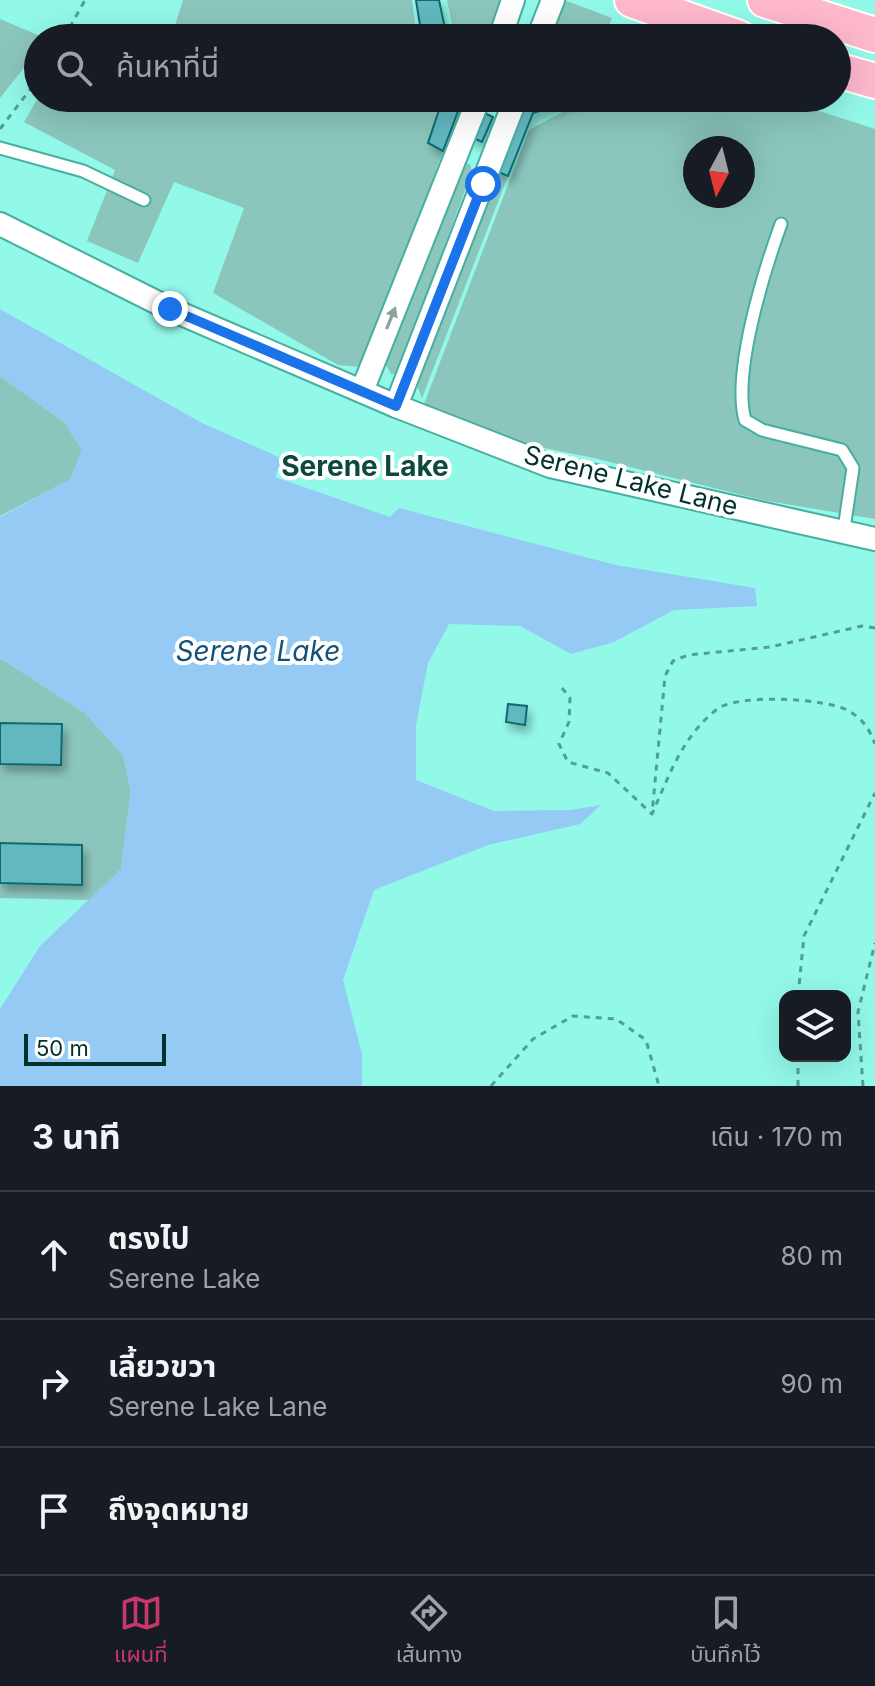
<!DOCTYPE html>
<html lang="th">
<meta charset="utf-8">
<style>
body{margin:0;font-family:Inter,"Noto Sans Thai",sans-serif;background:#20242c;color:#f1f3f6}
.controls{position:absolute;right:24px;bottom:24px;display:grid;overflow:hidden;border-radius:16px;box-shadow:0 8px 32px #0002}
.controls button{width:72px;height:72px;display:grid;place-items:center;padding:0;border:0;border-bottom:2px solid #363941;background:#171b24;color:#f1f3f6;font:40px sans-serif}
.compass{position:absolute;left:683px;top:136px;width:72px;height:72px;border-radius:50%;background:#171b24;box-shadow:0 8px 32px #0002;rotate:187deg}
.scale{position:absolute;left:24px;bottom:20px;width:142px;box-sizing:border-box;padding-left:8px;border:4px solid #01312c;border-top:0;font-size:22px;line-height:28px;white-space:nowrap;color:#01312c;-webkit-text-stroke:6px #fff;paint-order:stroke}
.stop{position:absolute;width:24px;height:24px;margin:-18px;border:6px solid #1a73e8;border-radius:50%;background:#fff}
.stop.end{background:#1a73e8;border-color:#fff;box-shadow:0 2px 8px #0008}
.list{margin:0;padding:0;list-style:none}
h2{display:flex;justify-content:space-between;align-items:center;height:104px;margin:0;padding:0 32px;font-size:34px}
h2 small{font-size:26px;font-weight:400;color:#9ea1a6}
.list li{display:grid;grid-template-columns:52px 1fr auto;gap:24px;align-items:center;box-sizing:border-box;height:128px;padding:0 32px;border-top:2px solid #363941}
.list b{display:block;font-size:30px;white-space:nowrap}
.list p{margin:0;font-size:26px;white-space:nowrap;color:#9ea1a6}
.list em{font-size:26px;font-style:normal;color:#9ea1a6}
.icon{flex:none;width:44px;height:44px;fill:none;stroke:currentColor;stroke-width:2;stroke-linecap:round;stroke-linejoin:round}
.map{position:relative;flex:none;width:875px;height:1086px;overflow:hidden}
.search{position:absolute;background:#171b24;box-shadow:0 8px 32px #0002;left:24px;right:24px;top:24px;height:88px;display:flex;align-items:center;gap:20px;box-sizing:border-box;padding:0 28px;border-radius:44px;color:#9ea1a6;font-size:30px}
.sheet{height:488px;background:#171b24}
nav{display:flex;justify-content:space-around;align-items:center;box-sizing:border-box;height:112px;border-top:2px solid #363941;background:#171b24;font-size:22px;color:#9ea1a6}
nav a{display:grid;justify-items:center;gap:4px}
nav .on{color:#c4386a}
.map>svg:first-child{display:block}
.green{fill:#8bc6bc;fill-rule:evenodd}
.water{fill:#95caf5}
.building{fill:#63b7be;stroke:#0c6a71;stroke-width:2;filter:url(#shadow)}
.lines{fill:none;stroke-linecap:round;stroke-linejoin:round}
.lane-casing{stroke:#46afa1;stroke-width:15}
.street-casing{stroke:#46afa1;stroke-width:26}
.primary-casing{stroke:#fff;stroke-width:38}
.path{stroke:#519f94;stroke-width:3;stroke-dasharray:6 6;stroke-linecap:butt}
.lane{stroke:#fff;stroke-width:11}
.street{stroke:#fff;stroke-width:22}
.primary{stroke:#fdb8cb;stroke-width:34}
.oneway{fill:#8da2a0}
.route{stroke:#1a73e8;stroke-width:10}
.labels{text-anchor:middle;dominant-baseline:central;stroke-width:8;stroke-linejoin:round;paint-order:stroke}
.street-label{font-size:26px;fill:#01312c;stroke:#fff}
.neighbourhood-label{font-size:28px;font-weight:bold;fill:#0d4841;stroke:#fff}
.water-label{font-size:28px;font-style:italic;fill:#145179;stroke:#fff}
</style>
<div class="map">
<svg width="875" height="1086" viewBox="0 0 875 1086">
<defs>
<filter id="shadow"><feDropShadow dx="4" dy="7" stdDeviation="4" flood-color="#0004"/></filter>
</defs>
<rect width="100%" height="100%" fill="#92f8e8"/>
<!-- green -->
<g class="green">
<path d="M 183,0 L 412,0 L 417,38 L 171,38 Z"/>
<path d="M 447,0 L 502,0 L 489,38 L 455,38 Z"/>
<path d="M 564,0 L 612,18 L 604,38 L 546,38 Z"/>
<path d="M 0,19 L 45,38 L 38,38 L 38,50 L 0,98 Z"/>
<path d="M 38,98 L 441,98 L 428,143 L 443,151 L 366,363 L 361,367 L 338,365 L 213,293 L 244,208 L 174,182 L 138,263 L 87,241 L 115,170 L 24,122 Z"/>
<path d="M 589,98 L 779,98 L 875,129 L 875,519 L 762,500 L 594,458 L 484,436 L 424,404 L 529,130 ZM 695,148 L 743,148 L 743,196 L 695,196 Z"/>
<path d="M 462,163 L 470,164 L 472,171 L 399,370 L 392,375 L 386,365 Z"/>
<path d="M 493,170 L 508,176 L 422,398 L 415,381 Z"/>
<path d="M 0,376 L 64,422 L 82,450 L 71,479 L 0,516 Z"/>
<path d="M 0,658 L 85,713 L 123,755 L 131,791 L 121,869 L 90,900 L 0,898 Z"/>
</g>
<!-- water -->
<path class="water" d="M 0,309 L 202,423 L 283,459 L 275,477 L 390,517 L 399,508 L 616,565 L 755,588 L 757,606 L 674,610 L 614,642 L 571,654 L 520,626 L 449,624 L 428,663 L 416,725 L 416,780 L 494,811 L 570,810 L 601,805 L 580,824 L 488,845 L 374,890 L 343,980 L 362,1054 L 362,1086 L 0,1086 L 0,1009 L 40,946 L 121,869 L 131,791 L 123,755 L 85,713 L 0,658 L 0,517 L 71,479 L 82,450 L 64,422 L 0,376 Z"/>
<!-- building -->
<g class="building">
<path d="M 416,0 L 439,0 L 447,38 L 422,38 Z"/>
<path d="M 443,98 L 463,98 L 443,151 L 428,143 Z"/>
<path d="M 519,98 L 582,98 L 533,113 L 508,176 L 493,170 Z"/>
<path d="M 478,110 L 493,117 L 482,142 L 467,135 Z"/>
<path d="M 508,704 L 527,706 L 525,725 L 506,722 Z"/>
<path d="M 0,723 L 62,724 L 61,765 L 0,764 Z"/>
<path d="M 0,843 L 82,845 L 82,885 L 0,883 Z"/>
</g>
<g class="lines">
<defs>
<g id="lane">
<path d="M 0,148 L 83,171 L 144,200"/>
<path d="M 781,224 C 764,271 732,373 745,420 L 762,430 L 842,450 L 853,468 L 844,529"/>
</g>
<g id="street">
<path d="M 500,38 L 513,0"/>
<path d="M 538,38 L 553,0"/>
<path d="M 0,224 L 170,309 L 396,406 L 550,466 L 875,539"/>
<path d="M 362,391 L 479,98"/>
<path d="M 396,406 L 516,98"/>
</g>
<g id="primary">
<path d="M 632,0 L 739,38"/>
<path d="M 765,0 L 875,35"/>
<path d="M 837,70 L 875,81"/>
</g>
</defs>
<!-- lane casing -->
<use href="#lane" class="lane-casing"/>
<!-- street casing -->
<use href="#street" class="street-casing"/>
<!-- primary casing -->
<use href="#primary" class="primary-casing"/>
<!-- path -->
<g class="path">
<path d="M 64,38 L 85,0"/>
<path d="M 0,129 L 38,79"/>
<path d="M 875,628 L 862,626 L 770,647 L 688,655 L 673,661 L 665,676 L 652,814 C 669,776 682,737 716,710 C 736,693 827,698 849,711 C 864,720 869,729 875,744"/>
<path d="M 562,688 L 570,698 L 569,722 L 559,744 L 568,762 L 608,773 L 652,814"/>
<path d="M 798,996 L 804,936 L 875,793"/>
<path d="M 491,1086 L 533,1039 L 573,1016 L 616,1019 L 646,1040 L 659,1086"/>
<path d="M 798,1086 L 798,1056"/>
<path d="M 863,1086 L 858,1012 L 875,943"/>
</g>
<!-- lane -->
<use href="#lane" class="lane"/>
<!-- street -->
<use href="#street" class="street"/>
<!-- primary -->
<use href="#primary" class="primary"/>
</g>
<!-- one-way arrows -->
<defs><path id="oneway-solid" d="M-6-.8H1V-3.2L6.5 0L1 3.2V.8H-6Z" transform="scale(2)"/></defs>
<use class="oneway" href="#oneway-solid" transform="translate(391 318) rotate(-68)"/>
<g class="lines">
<!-- route -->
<path class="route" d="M 170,309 L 396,406 L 483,184"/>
</g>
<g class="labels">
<!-- street labels -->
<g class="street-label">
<text transform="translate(631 480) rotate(14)">Serene Lake Lane</text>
</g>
<!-- neighbourhood labels -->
<g class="neighbourhood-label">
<text x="365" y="466">Serene Lake</text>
</g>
<!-- water labels -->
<g class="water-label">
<text x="258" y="651">Serene Lake</text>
</g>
</g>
</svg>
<div class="controls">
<button><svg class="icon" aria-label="layers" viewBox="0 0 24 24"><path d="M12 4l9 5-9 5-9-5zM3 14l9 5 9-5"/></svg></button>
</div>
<svg class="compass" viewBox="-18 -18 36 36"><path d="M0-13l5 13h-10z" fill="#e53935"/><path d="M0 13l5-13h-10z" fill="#9ea1a6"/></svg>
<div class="scale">50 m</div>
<div class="stop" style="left:483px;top:184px"></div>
<div class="stop end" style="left:170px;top:309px"></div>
<div class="search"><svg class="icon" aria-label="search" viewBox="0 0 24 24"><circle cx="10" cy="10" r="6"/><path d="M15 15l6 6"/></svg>ค้นหาที่นี่</div>
</div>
<section class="sheet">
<h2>3 นาที<small>เดิน · 170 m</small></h2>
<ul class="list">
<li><svg class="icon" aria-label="ahead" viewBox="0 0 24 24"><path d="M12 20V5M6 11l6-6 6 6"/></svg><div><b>ตรงไป</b><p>Serene Lake</p></div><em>80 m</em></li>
<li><svg class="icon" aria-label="right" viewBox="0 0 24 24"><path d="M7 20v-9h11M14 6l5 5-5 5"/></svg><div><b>เลี้ยวขวา</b><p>Serene Lake Lane</p></div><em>90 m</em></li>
<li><svg class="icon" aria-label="arrive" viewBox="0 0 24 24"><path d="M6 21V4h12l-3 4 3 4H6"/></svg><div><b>ถึงจุดหมาย</b></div></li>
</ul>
</section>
<nav>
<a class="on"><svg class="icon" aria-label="map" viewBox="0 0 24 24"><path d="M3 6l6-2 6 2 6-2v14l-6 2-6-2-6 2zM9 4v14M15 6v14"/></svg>แผนที่</a>
<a><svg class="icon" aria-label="directions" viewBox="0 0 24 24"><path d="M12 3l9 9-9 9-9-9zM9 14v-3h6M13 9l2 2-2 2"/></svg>เส้นทาง</a>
<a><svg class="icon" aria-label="saved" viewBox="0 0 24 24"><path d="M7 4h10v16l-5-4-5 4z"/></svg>บันทึกไว้</a>
</nav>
